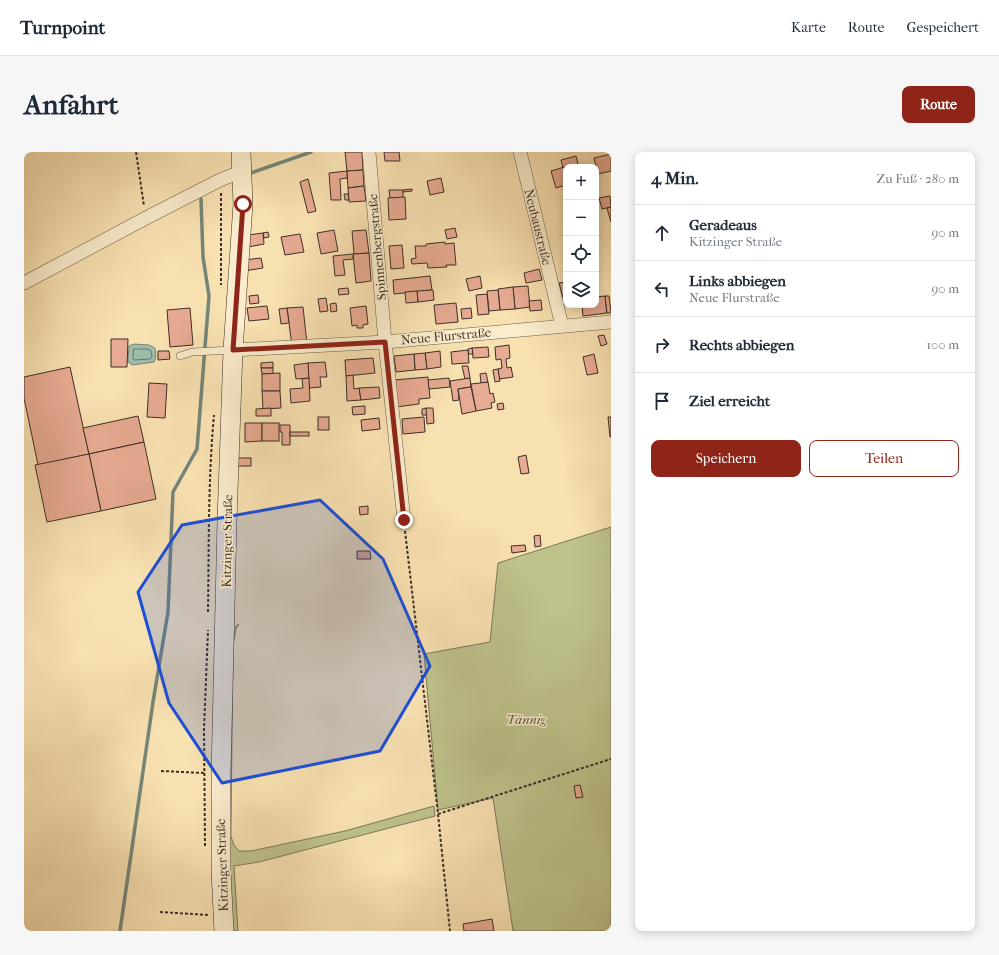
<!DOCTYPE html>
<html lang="de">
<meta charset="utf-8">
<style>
body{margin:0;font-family:"IM FELL French Canon",serif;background:#f6f6f7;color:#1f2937}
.controls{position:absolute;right:12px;top:12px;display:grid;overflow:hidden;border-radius:8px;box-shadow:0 2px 10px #0003}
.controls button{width:36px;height:36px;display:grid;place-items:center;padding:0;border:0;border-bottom:1px solid #e0e1e3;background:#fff;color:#1f2937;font:20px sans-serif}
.stop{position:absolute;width:12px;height:12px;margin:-9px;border:3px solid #8f2418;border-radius:50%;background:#fff}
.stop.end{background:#8f2418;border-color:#fff;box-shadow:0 1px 4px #0008}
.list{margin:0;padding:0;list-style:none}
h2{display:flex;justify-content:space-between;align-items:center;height:52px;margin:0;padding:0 16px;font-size:17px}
h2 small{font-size:13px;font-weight:400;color:#747a83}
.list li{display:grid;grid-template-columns:26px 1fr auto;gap:12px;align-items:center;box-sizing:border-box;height:56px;padding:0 16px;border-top:1px solid #e0e1e3}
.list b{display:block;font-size:15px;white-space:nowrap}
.list p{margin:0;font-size:13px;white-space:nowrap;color:#747a83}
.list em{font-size:13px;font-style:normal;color:#747a83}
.actions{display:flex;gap:8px;padding:12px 16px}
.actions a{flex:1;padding:9px 0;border:1px solid #8f2418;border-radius:8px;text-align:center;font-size:14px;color:#8f2418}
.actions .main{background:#8f2418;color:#fff}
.icon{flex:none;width:22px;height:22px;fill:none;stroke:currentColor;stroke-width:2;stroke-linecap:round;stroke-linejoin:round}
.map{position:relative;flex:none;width:587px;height:779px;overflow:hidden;border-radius:8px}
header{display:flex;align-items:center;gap:24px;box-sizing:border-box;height:56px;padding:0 20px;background:#fff;border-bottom:1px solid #e0e1e3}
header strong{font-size:19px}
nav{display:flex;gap:22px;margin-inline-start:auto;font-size:14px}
.intro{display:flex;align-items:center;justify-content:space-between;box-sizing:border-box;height:96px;padding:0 24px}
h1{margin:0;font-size:28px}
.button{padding:10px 18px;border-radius:8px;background:#8f2418;color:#fff;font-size:14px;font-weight:700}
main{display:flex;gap:24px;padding:0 24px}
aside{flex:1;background:#fff;border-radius:8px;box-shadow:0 2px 10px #0003}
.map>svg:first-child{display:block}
.green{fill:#bec28b;stroke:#7d7859}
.water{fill:#9dbeac;stroke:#768577}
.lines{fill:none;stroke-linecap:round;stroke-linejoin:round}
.shore{stroke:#6c766a;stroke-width:1}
.stream{stroke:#768577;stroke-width:3.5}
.building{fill:#e7aa92;stroke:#3c2f27}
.lane-casing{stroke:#6b5c4a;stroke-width:8}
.street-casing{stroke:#6b5c4a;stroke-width:14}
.secondary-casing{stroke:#3c2f27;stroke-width:20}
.path{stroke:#3c2f27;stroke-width:2;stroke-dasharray:3 2;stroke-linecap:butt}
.lane{stroke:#faeccc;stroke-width:7}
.street{stroke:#faeccc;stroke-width:13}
.secondary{stroke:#faeccc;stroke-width:19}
.route{stroke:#8f2418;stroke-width:5}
.marked{fill:#1d4ed8;fill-opacity:0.2;stroke:#1d4ed8;stroke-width:3;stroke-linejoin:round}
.labels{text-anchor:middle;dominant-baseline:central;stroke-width:3;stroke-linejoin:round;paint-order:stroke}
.street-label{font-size:13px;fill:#3c2f27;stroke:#faeccc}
.park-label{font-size:13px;font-style:italic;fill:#564c3b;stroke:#faeccc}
</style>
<header>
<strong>Turnpoint</strong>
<nav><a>Karte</a><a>Route</a><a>Gespeichert</a></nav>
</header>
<div class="intro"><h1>Anfahrt</h1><a class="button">Route</a></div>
<main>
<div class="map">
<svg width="587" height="779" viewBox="0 0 587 779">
<rect width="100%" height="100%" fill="#f8e1b1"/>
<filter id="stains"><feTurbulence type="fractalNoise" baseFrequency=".005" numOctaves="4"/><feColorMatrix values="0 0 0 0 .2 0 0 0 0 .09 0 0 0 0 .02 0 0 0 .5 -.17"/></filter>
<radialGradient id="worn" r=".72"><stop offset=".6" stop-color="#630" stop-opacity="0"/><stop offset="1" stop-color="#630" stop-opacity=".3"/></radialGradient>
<!-- green -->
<g class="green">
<path d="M 587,375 L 587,779 L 489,779 L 469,646 L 414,658 L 400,502 L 466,490 L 474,411 Z"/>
<path d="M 215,472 L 212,477 L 209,493 L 207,673 L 207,685 L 210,693 L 215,699 L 227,699 L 321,679 L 410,654 L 411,664 L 235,710 L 210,714 L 214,779 L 205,779 L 202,732 L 208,477 Z"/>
</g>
<!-- water -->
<path class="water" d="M 110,192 L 125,193 L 131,196 L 132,205 L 130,210 L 108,213 L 104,210 L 105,194 Z"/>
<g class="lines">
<!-- shore -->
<path class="shore" d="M 110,197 L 124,197 L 127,199 L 128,205 L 126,207 L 110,208 L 109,206 Z"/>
<!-- stream -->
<g class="stream">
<path d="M 227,21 L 287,0"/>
<path d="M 96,779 L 129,550 L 144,460 L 149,340 L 173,297 L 185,144 L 179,105 L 177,47"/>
</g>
</g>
<!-- building -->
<g class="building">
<path d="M 321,0 L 338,0 L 339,18 L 323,19 Z"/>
<path d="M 360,0 L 375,0 L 376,9 L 361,9 Z"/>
<path d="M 587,2 L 587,19 L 574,22 L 570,6 Z"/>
<path d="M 552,4 L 554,12 L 539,16 L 537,8 Z"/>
<path d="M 547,13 L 548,15 L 542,15 L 542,33 L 532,36 L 527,19 Z"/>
<path d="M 339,18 L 340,34 L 324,36 L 323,19 Z"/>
<path d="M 323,19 L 323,26 L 316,27 L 317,48 L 307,48 L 305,21 Z"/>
<path d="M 417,26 L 420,40 L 406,43 L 403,29 Z"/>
<path d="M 284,27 L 292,59 L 284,61 L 276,30 Z"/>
<path d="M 340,34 L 342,49 L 325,50 L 324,36 Z"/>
<path d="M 388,37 L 388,39 L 379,40 L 379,38 Z"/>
<path d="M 365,38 L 379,38 L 379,46 L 366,46 Z"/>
<path d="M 320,42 L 324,42 L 325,48 L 321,48 Z"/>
<path d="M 586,44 L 587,55 L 578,57 L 575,46 Z"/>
<path d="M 381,45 L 382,67 L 365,68 L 364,46 Z"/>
<path d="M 587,55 L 587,70 L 583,56 Z"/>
<path d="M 431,76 L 433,85 L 423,87 L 421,78 Z"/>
<path d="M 310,78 L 314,99 L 297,102 L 293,81 Z"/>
<path d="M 342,78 L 345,101 L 330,102 L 328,79 Z"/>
<path d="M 244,80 L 245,85 L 240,86 L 239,81 Z"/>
<path d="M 239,81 L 240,92 L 224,95 L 224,83 Z"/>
<path d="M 276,82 L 280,100 L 261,103 L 257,85 Z"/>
<path d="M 421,90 L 421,92 L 430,91 L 432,113 L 422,113 L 423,115 L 404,116 L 403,111 L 388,112 L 387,107 L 392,106 L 391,94 L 402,94 L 402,92 Z"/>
<path d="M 378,93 L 380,116 L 367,117 L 365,94 Z"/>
<path d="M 345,101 L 347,129 L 332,131 L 329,102 Z"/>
<path d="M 329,102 L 329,107 L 319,108 L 321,123 L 311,124 L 309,104 Z"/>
<path d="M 237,106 L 239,116 L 220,119 L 220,108 Z"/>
<path d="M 515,117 L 518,128 L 502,131 L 500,121 Z"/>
<path d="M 406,124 L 408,138 L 370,142 L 369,128 Z"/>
<path d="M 456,124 L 458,136 L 445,139 L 442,127 Z"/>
<path d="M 542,130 L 542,153 L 541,153 L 535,131 Z"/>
<path d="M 504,134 L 506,155 L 491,157 L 489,135 Z"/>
<path d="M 489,135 L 491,157 L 476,158 L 474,137 Z"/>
<path d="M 324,136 L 325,142 L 315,143 L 314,137 Z"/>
<path d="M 408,138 L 409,138 L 410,148 L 394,150 L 393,139 Z"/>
<path d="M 474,138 L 476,158 L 465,159 L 463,139 Z"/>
<path d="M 393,139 L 394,150 L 382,151 L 381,140 Z"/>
<path d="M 463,142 L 465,162 L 454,163 L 452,143 Z"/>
<path d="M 234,143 L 235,151 L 226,152 L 225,144 Z"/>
<path d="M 581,144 L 583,161 L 559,164 L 558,153 L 572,153 L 572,145 Z"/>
<path d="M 581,144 L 585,144 L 587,161 L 583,161 Z"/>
<path d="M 302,146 L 304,159 L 296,160 L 294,147 Z"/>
<path d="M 517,148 L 518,158 L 506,159 L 505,149 Z"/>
<path d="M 312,151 L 313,159 L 307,160 L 306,152 Z"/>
<path d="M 432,151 L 434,170 L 412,172 L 410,153 Z"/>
<path d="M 243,154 L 245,167 L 225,169 L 223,156 Z"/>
<path d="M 342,154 L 344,172 L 339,173 L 339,176 L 333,176 L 333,173 L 328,174 L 326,156 Z"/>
<path d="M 279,155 L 283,192 L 268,194 L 263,156 Z"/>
<path d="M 166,156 L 169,193 L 146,195 L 143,158 Z"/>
<path d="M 263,156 L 265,171 L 257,172 L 255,157 Z"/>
<path d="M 447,156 L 448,166 L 438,167 L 437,157 Z"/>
<path d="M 580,183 L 583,192 L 577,194 L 574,184 Z"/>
<path d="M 87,187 L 104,187 L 103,215 L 87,215 Z"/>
<path d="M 485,193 L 486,206 L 482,207 L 483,216 L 487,215 L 489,225 L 475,227 L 474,217 L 478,216 L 477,207 L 472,208 L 471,195 Z"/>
<path d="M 464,195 L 465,205 L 449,206 L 448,196 Z"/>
<path d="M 448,196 L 449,202 L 444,202 L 444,197 Z"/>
<path d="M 444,198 L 445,211 L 428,212 L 427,200 Z"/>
<path d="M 134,199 L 145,199 L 146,207 L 134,208 Z"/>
<path d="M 416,199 L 417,215 L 403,217 L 401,201 Z"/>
<path d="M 401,201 L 403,217 L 391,218 L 390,202 Z"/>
<path d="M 390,202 L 391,218 L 372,220 L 370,204 Z"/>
<path d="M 570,202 L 574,221 L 563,223 L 559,205 Z"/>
<path d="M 349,206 L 351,221 L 322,224 L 321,208 Z"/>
<path d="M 249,210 L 249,216 L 237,216 L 237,211 Z"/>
<path d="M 301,210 L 303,225 L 296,225 L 297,235 L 285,236 L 284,211 Z"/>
<path d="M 284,211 L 285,226 L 272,227 L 270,213 Z"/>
<path d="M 438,214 L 444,214 L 446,226 L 441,227 Z"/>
<path d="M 46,215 L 65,302 L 14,313 L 0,246 L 0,225 Z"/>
<path d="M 237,216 L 249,216 L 249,222 L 238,222 Z"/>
<path d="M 474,217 L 476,229 L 471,230 L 469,218 Z"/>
<path d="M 256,221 L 256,239 L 238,239 L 238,222 Z"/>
<path d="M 462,221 L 464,230 L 457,231 L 456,222 Z"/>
<path d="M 329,223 L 330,237 L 335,236 L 337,248 L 323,249 L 322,224 Z"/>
<path d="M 404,225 L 406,246 L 395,247 L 395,252 L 372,255 L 370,228 Z"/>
<path d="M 285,226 L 286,249 L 267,251 L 266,237 L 279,236 L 278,227 Z"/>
<path d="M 425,226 L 426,235 L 405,237 L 404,228 Z"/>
<path d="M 446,226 L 447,235 L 434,237 L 435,248 L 429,249 L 426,229 Z"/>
<path d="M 464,230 L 466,242 L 469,241 L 471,250 L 467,251 L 468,256 L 452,259 L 447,232 Z"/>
<path d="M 125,231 L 143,232 L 141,266 L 123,265 Z"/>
<path d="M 355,235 L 356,246 L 337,248 L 335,236 Z"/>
<path d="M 447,235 L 452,259 L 438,262 L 434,237 Z"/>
<path d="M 238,239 L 256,239 L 257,256 L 239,257 Z"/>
<path d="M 479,251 L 480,257 L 474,258 L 473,252 Z"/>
<path d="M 341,254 L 341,262 L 329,263 L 328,255 Z"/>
<path d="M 247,256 L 247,264 L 232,264 L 232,257 Z"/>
<path d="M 402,256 L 403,263 L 398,263 L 398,257 Z"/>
<path d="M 402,256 L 409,256 L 410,271 L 403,272 Z"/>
<path d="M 114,264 L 120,290 L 65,302 L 59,276 Z"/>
<rect x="294" y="265" width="11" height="13"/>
<path d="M 400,265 L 401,280 L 379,282 L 378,267 Z"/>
<path d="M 584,265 L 587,265 L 587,285 L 586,285 Z"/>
<path d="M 355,266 L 356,277 L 338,279 L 337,268 Z"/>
<path d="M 221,271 L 238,271 L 238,289 L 221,290 Z"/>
<rect x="238" y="271" width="17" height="18"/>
<path d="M 256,273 L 266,273 L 266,293 L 258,293 L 258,280 L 256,280 Z"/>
<rect x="266" y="280" width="19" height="4"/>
<path d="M 120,290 L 132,347 L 77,359 L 65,302 Z"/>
<path d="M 65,302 L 77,359 L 23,370 L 11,313 Z"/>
<path d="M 502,303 L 505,321 L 497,322 L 494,305 Z"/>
<rect x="212" y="306" width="15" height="8"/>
<path d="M 344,354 L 344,362 L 336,363 L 335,355 Z"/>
<path d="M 516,383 L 517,394 L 511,395 L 510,384 Z"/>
<path d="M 501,393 L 502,399 L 488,401 L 487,394 Z"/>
<path d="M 333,399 L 346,399 L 347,407 L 333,407 Z"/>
<path d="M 556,633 L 559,645 L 552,646 L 550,634 Z"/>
<path d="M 468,767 L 470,779 L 440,779 L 439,772 Z"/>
</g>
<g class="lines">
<defs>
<path id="lane" d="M 156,204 L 168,200 L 209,198"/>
<g id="street">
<path d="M 345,0 L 361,190 L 380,368"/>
<path d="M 496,0 L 538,174"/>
<path d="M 0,131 L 122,66 L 196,28 L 219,19"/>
<path d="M 209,198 L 361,190 L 587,170"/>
</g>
<path id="secondary" d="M 200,779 L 197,719 L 197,621 L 203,369 L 209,198 L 219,52 L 217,0"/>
</defs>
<!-- lane casing -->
<use href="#lane" class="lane-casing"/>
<!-- street casing -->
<use href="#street" class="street-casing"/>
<!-- secondary casing -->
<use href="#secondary" class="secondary-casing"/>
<!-- path -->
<g class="path">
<path d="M 112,0 L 120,54"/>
<path d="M 197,41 L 197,133"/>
<path d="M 381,379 L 414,662 L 426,779"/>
<path d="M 184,460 C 185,394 184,328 190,263"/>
<path d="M 137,619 L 180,621"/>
<path d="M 414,662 L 587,607"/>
<path d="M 181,694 L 180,577 L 184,478"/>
<path d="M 136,760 L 184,763"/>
</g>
<!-- lane -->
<use href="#lane" class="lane"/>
<!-- street -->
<use href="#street" class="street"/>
<!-- secondary -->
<use href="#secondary" class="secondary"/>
</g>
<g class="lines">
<!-- route -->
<path class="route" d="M 219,52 L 209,198 L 361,190 L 380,368"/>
</g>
<!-- marked area -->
<path class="marked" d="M 296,348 L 359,407 L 406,514 L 356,599 L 198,631 L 145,551 L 114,440 L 158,373 Z"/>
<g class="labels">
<!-- street labels -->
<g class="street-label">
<text transform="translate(514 75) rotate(76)">Neubaustraße</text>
<text transform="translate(353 95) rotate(-95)">Spinnenbergstraße</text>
<text transform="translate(422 184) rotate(-5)">Neue Flurstraße</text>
<text transform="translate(203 389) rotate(-89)">Kitzinger Straße</text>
<text transform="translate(198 713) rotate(-92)">Kitzinger Straße</text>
</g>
<!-- park labels -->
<g class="park-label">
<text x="502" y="567">Tännig</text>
</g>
</g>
<rect width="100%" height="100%" filter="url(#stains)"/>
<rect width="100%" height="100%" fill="url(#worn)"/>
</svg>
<div class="controls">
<button>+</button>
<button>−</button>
<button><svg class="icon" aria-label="locate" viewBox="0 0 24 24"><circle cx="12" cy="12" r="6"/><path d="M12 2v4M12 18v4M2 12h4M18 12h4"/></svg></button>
<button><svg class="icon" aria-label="layers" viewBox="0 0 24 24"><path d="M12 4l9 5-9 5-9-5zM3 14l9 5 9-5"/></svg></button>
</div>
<div class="stop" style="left:219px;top:52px"></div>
<div class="stop end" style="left:380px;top:368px"></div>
</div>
<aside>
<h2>4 Min.<small>Zu Fuß · 280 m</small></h2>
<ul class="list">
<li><svg class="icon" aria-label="ahead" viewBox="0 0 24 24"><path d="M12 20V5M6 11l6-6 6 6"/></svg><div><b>Geradeaus</b><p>Kitzinger Straße</p></div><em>90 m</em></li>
<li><svg class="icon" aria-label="left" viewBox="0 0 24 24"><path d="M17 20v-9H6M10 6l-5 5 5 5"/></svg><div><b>Links abbiegen</b><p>Neue Flurstraße</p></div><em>90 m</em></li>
<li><svg class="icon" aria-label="right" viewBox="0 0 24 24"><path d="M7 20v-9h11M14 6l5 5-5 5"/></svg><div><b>Rechts abbiegen</b></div><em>100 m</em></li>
<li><svg class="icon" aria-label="arrive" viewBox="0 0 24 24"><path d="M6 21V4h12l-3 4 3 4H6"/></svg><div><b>Ziel erreicht</b></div></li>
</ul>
<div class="actions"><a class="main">Speichern</a><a>Teilen</a></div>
</aside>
</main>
